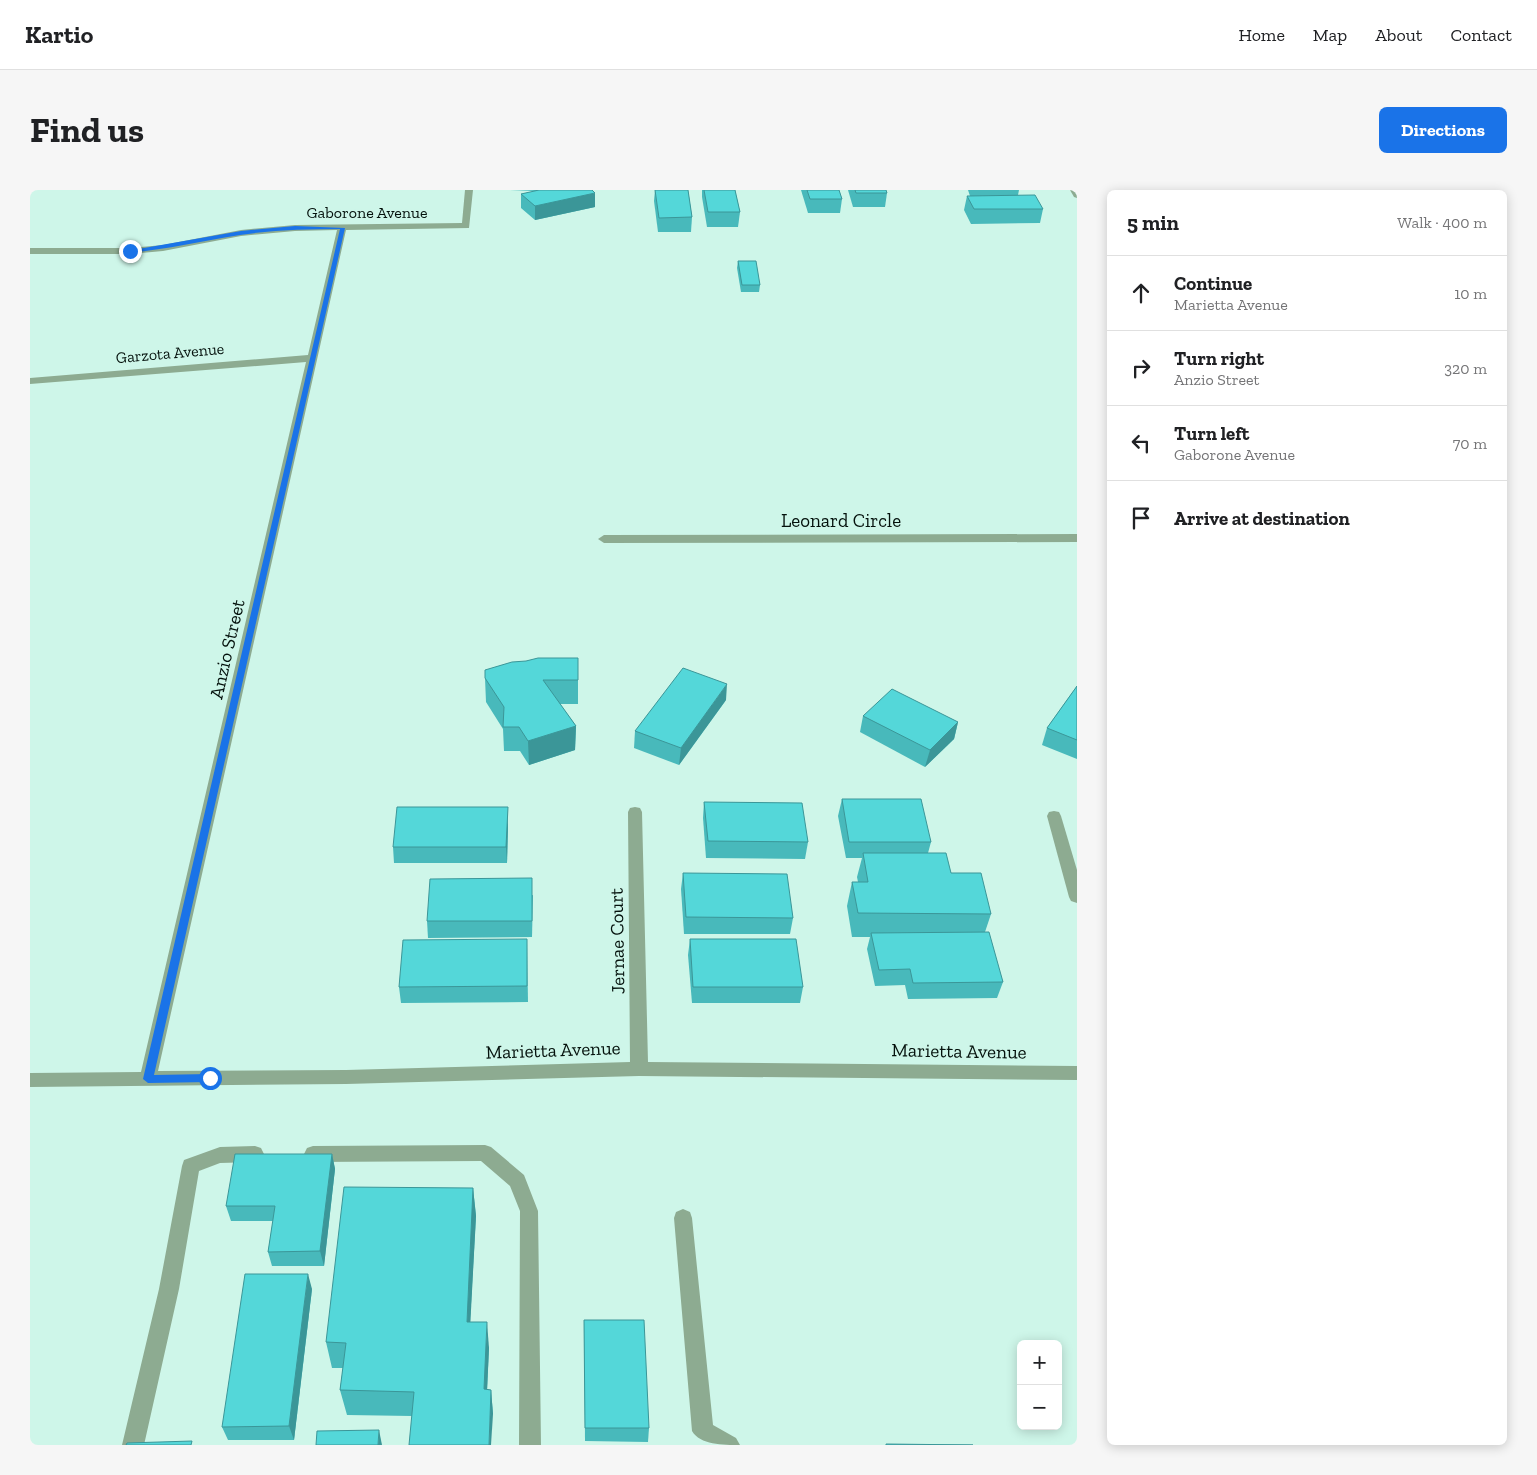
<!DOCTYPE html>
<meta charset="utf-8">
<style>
body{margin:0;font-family:"Zilla Slab",serif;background:#f6f6f6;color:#202124}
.controls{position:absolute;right:15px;bottom:15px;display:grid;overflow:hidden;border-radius:8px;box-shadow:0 2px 12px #0003}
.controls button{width:45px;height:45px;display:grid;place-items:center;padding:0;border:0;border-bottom:1px solid #e0e0e0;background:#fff;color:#202124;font:25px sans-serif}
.stop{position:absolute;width:15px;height:15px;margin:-11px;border:4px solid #1a73e8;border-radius:50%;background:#fff}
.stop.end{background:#1a73e8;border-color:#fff;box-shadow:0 1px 5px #0008}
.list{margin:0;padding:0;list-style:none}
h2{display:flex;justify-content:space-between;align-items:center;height:65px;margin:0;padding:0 20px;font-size:21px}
h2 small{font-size:16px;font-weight:400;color:#757577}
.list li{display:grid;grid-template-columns:32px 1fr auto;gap:15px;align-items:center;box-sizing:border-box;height:75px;padding:0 20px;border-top:1px solid #e0e0e0}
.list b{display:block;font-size:19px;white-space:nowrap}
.list p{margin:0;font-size:16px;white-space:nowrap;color:#757577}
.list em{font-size:16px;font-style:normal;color:#757577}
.icon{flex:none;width:28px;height:28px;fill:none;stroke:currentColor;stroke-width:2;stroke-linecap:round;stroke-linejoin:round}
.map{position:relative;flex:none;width:1047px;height:1255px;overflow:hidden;border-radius:8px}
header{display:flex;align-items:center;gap:30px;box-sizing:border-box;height:70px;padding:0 25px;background:#fff;border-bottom:1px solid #e0e0e0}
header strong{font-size:24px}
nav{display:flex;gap:28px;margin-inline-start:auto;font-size:18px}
.intro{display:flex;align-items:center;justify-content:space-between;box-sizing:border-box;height:120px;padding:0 30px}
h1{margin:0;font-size:35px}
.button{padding:12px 22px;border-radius:8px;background:#1a73e8;color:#fff;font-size:18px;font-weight:700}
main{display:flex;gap:30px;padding:0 30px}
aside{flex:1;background:#fff;border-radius:8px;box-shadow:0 2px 12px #0003}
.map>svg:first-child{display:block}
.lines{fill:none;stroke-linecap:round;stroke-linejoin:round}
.minor{fill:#8dab91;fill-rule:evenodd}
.wall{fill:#48b9bb}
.shaded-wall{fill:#3b9698}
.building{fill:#54d7d9;stroke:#3b9698}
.route{fill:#1a73e8}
.labels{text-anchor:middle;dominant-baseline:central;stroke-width:4;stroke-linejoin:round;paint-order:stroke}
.far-street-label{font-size:16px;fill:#04110c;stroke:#cef6e9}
.street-label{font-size:19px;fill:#04110c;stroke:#cef6e9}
</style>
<header>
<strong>Kartio</strong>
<nav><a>Home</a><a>Map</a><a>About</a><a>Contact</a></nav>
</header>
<div class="intro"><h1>Find us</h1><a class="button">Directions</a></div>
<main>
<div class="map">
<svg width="1047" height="1255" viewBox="0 0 1047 1255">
<rect width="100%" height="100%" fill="#cef6e9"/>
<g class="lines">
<!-- minor -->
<g class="minor">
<path d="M 435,0 L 443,0 L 439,38 L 316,40 L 128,881 L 316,880 L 600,872 L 598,622 L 600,618 L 605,617 L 610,618 L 612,622 L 618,872 L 1047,876 L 1047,890 L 609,886 L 316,894 L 0,897 L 0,883 L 111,882 L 276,172 L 0,194 L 0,188 L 278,165 L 307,40 L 265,41 L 211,46 L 133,61 L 100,64 L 0,64 L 0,58 L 100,58 L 133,55 L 211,40 L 265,35 L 432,33 Z"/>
<path d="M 1040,0 L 1047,0 L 1047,8 L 1044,7 Z"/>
<path d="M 1047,344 L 1047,352 L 574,353 L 568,349 L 574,345 Z"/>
<path d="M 1024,621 L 1029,622 L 1031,626 L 1047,680 L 1047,713 L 1041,711 L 1039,707 L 1017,626 L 1019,622 Z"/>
<path d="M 455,955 L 461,957 L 494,985 L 508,1021 L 511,1255 L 489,1255 L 490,1021 L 480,996 L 451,971 L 283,972 L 277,970 L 274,964 L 277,958 L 283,956 Z"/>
<path d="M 225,956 L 231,958 L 234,964 L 231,970 L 225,972 L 190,973 L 169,981 L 149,1099 L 114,1255 L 92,1255 L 129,1099 L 152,976 L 154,970 L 190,957 Z"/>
<path d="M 653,1019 L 660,1022 L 662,1028 L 683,1235 L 706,1248 L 710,1255 C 693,1255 670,1255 662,1241 L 644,1028 L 646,1022 Z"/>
</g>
</g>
<!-- wall -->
<g class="wall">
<path d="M 480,0 L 562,0 L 565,17 L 505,30 L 491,18 L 491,4 L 506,1 Z"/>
<path d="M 625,0 L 658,0 L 662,27 L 661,42 L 628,42 L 624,11 Z"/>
<path d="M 672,0 L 705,0 L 710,22 L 708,37 L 677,37 L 672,7 Z"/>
<path d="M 771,0 L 809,0 L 812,9 L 810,23 L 778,23 Z"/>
<path d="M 818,0 L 856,0 L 857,3 L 855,17 L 823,17 Z"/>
<path d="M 938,0 L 989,0 L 988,5 L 1013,19 L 1010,33 L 941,34 L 934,20 L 937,6 L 940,6 Z"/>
<path d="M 708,71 L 730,95 L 729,102 L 711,102 L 707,78 Z"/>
<path d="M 455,488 L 548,490 L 548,514 L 530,514 L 546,536 L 545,560 L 499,575 L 490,561 L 474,561 L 473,539 L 456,512 Z"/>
<path d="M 1047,496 L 1047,569 L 1012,555 L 1017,538 Z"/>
<path d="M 696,510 L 649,575 L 604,558 L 605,541 Z"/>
<path d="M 833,526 L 928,532 L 924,549 L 895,577 L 830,542 Z"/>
<path d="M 812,609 L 901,652 L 898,663 L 921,683 L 961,724 L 955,742 L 973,792 L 967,808 L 878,809 L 875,795 L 845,796 L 837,759 L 840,747 L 822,747 L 817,716 L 822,692 L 828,692 L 827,687 L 832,668 L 816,668 L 808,626 Z"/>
<path d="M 674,612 L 778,652 L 775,669 L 676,668 L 673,628 Z"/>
<path d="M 478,634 L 477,673 L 364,673 L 363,657 Z"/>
<path d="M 653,683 L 763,728 L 760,744 L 654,744 L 651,699 Z"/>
<path d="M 503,705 L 502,747 L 398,748 L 397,731 Z"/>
<path d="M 497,749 L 498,812 L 371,813 L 369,797 Z"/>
<path d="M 660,749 L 773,797 L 770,813 L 662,813 L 658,765 Z"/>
<path d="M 302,964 L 305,979 L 294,1076 L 242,1076 L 238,1062 L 243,1031 L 201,1031 L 196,1016 Z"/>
<path d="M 443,998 L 446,1026 L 440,1132 L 459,1158 L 457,1199 L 461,1200 L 463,1224 L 382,1226 L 317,1225 L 310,1200 L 313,1178 L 302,1178 L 296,1152 Z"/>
<path d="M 282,1099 L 264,1250 L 198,1250 L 192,1237 Z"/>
<path d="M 554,1130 L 619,1238 L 618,1252 L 555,1251 Z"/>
</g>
<!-- shaded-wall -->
<g class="shaded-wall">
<path d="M 565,3 L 565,17 L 505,30 L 505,16 Z"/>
<path d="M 697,494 L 696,510 L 649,575 L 651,558 Z"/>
<path d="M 928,532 L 924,549 L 895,577 L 900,560 Z"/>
<path d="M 546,536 L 545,560 L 499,575 L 498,551 Z"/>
<path d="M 478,617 L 478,634 L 477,673 L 476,657 Z"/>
<path d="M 302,964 L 305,979 L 294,1076 L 290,1061 Z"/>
<path d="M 443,998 L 446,1026 L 439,1158 L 437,1132 Z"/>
<path d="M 278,1084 L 282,1099 L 264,1250 L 259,1236 Z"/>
<path d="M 457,1132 L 459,1158 L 456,1224 L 454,1199 Z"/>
<path d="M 461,1200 L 463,1224 L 461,1255 L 459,1255 Z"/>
<path d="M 349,1240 L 352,1255 L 348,1255 Z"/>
</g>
<!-- building -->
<g class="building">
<path d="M 509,0 L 562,0 L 565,3 L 505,16 L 491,4 Z"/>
<path d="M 625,0 L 658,0 L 662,27 L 629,28 Z"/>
<path d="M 674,0 L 705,0 L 710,22 L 678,22 Z"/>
<path d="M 777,0 L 809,0 L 812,9 L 780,9 Z"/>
<path d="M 825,0 L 856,0 L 857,3 L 826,3 Z"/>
<path d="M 1005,5 L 1013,19 L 944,19 L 937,6 Z"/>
<path d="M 708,71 L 726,71 L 730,95 L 712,95 Z"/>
<path d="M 508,468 L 548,468 L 548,490 L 513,490 L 546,536 L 498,551 L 489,537 L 473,537 L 474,517 L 455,488 L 455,480 L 482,472 L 496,471 Z"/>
<path d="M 653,478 L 697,494 L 651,558 L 605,541 Z"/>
<path d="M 1047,496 L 1047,550 L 1017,538 Z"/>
<path d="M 862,499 L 928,532 L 900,560 L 833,526 Z"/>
<path d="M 812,609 L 891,609 L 901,652 L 819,652 Z"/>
<path d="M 674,612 L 772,613 L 778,652 L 678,651 Z"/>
<path d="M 367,617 L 478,617 L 476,657 L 363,657 Z"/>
<path d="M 833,663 L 916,663 L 921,683 L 951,683 L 961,724 L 828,723 L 822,692 L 838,692 Z"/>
<path d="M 653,683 L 757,684 L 763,728 L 656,727 Z"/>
<path d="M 502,688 L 502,731 L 397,731 L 400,689 Z"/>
<path d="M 959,742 L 973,792 L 883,793 L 880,779 L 849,780 L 841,743 Z"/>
<path d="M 497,749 L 497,796 L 369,797 L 373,750 Z"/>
<path d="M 660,749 L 766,749 L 773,797 L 663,797 Z"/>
<path d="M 205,964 L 302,964 L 290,1061 L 238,1062 L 245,1016 L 196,1016 Z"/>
<path d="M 314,997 L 443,998 L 437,1132 L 457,1132 L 454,1199 L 461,1200 L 459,1255 L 379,1255 L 384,1202 L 310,1200 L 316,1153 L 296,1152 Z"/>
<path d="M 215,1084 L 278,1084 L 259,1236 L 192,1237 Z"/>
<path d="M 554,1130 L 614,1130 L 619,1238 L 555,1238 Z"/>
<path d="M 349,1240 L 348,1255 L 286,1255 L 287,1241 Z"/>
<path d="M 162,1251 L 161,1255 L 96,1255 L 97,1253 Z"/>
<path d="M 856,1254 L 943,1255 L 856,1255 Z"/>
</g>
<!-- route -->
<path class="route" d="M 265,36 L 315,38 L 124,885 L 180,884 L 185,888 L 180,892 L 118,893 L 113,889 L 310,39 C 276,39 243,40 210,45 C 173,51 137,59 100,63 L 97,61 L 211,41 Z"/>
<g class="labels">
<!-- far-street labels -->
<g class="far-street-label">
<text x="337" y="22">Gaborone Avenue</text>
<text transform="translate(140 163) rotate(-5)">Garzota Avenue</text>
</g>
<!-- street labels -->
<g class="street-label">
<text x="811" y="330">Leonard Circle</text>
<text transform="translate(197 459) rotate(-77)">Anzio Street</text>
<text transform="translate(587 751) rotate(-91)">Jernae Court</text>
<text transform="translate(523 860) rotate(-2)">Marietta Avenue</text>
<text transform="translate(929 861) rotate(1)">Marietta Avenue</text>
</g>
</g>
</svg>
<div class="controls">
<button>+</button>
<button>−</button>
</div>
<div class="stop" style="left:180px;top:888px"></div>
<div class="stop end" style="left:100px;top:61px"></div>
</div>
<aside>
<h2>5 min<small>Walk · 400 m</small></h2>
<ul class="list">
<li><svg class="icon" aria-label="ahead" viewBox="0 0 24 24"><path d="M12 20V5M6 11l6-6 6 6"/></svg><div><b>Continue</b><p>Marietta Avenue</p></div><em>10 m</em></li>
<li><svg class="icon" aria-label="right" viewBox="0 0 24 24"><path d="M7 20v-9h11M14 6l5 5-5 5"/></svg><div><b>Turn right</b><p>Anzio Street</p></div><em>320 m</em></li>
<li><svg class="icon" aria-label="left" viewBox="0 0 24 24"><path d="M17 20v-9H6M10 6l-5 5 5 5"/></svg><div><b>Turn left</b><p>Gaborone Avenue</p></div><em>70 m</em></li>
<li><svg class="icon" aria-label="arrive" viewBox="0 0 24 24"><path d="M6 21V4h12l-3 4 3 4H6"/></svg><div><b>Arrive at destination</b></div></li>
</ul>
</aside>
</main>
